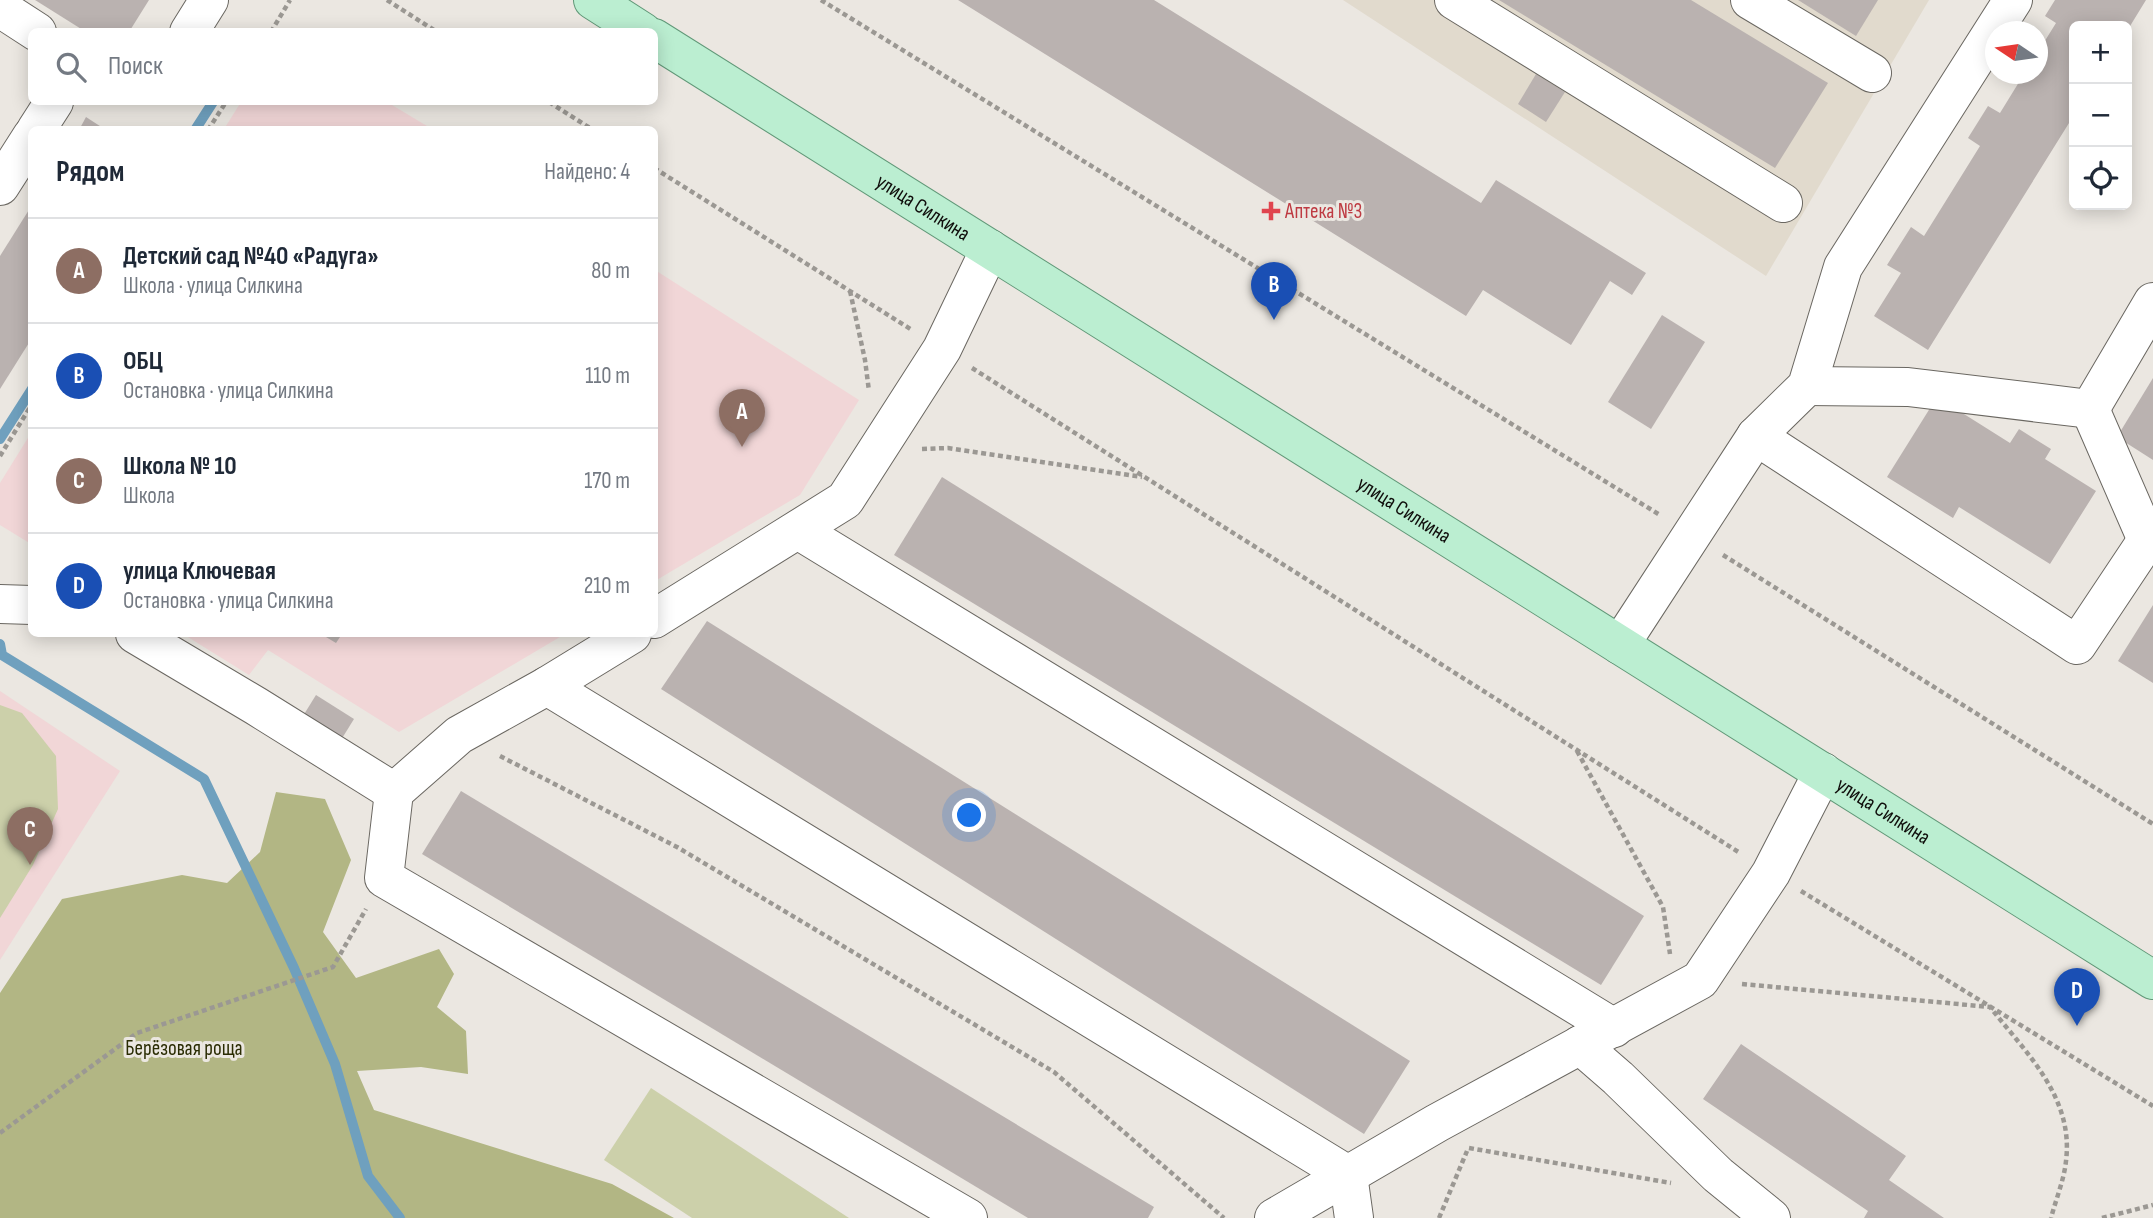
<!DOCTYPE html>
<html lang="ru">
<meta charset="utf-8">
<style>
body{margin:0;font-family:"Sofia Sans Condensed",sans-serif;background:#f2f2f3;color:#1f2937}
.controls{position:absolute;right:21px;top:21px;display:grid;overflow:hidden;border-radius:10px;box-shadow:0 4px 18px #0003}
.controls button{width:63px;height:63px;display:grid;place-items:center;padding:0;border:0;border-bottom:2px solid #e0e1e3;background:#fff;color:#1f2937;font:35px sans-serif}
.compass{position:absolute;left:1985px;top:21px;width:63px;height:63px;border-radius:50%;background:#fff;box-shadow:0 4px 18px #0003;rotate:283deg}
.you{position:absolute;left:970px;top:816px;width:24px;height:24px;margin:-18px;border:5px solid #fff;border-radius:50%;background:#1a73e8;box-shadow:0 0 0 10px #1a73e833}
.badge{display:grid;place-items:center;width:46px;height:46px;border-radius:50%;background:#b45309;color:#fff;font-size:23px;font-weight:700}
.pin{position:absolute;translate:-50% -58px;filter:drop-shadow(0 2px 4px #0008)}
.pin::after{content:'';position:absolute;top:37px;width:24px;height:21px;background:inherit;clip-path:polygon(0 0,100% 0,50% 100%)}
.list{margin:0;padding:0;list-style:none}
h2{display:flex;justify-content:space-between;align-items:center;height:91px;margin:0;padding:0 28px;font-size:30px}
h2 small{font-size:23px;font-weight:400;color:#747a83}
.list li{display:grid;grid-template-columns:46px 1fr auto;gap:21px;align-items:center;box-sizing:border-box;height:105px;padding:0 28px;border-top:2px solid #e0e1e3}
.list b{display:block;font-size:26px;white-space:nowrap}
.list p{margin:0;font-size:23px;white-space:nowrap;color:#747a83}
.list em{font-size:23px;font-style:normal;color:#747a83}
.icon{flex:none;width:38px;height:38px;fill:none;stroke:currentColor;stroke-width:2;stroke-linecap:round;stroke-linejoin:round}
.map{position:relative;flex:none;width:2153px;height:1218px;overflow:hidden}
.search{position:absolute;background:#fff;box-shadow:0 4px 18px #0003;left:28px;top:28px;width:630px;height:77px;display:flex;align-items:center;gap:18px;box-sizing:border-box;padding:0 24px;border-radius:10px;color:#747a83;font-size:26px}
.panel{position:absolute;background:#fff;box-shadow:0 4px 18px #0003;left:28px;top:126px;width:630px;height:511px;border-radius:10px}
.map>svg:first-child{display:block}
.built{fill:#e1dacd}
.education{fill:#f1d6d7}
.green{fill:#ccd0aa}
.forest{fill:#b2b684}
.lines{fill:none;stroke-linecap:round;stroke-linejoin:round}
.stream{stroke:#6fa0be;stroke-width:10}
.building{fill:#bab2b0}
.minor-casing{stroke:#6a6761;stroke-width:40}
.major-casing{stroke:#619878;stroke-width:40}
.path{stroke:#9b9893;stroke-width:4.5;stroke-dasharray:5 3.5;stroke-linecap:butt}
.minor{stroke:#fff;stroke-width:38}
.major{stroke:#bbeed1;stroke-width:38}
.health-dot{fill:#e0444e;stroke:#ebe7e1;stroke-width:2.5}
.labels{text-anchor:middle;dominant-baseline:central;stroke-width:6;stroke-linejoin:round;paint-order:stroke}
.street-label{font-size:21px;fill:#0f0d0b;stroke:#ebe7e1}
.health-label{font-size:21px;fill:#be3a42;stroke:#ebe7e1;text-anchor:start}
.park-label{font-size:21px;fill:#2a2c03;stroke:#ebe7e1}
</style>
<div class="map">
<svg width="2153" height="1218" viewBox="0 0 2153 1218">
<rect width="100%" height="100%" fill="#ebe7e1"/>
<!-- built -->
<path class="built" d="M 1343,0 L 1929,0 L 1766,276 Z"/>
<!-- education -->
<g class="education">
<path d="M 241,102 L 387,102 L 432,129 L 224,129 Z"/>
<path d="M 655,270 L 859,400 L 800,495 L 655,581 Z"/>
<path d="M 31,433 L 32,544 L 31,544 L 0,525 L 0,483 Z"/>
<path d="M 183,634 L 565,634 L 399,732 L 268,650 L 249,675 Z"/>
<path d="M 0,691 L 120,771 L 0,960 Z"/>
</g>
<!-- green -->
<g class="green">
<path d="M 0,705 L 22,713 L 56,756 L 58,809 L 33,865 L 0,918 Z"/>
<path d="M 651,1088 L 849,1218 L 692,1218 L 604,1160 Z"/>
</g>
<!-- forest -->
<path class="forest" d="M 276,792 L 325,799 L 351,860 L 323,932 L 356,978 L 439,949 L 454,974 L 437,1007 L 466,1031 L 468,1074 L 421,1067 L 357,1071 L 374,1110 L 612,1184 L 674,1218 L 0,1218 L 0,993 L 62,899 L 182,875 L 227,883 L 260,852 Z"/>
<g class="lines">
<!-- stream -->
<g class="stream">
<path d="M 195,130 L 213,102"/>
<path d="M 0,439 L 32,389"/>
<path d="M 0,644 L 2,655 L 204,779 L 294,968 L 335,1064 L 368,1176 L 400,1218"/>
</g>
</g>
<!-- building -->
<g class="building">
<path d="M 35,0 L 149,0 L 129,32 L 86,32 Z"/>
<path d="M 958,0 L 1154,0 L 1481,203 L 1496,180 L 1646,273 L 1632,295 L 1610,281 L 1571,345 L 1483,290 L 1466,316 Z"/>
<path d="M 1499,0 L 1691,0 L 1828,83 L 1775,168 Z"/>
<path d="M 1798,0 L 1878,0 L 1856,36 Z"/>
<path d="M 2055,0 L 2146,0 L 2127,31 L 2127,26 L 2074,26 L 2074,115 L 1928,350 L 1874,316 L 1901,273 L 1887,265 L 1911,227 L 1924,236 L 1980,146 L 1968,138 L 1988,106 L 2000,113 L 2024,74 L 2038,74 L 2038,52 L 2056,23 L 2045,16 Z"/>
<path d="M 1536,74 L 1565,92 L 1546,122 L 1518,104 Z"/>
<path d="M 86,117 L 106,130 L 79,130 Z"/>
<path d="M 32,205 L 32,338 L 0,389 L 0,256 Z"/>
<path d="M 1662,315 L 1705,342 L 1651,429 L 1608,402 Z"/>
<path d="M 2153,378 L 2153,460 L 2117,437 Z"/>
<path d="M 1937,397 L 2010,443 L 2019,429 L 2051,449 L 2045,459 L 2096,491 L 2050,564 L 1959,507 L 1953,518 L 1887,477 Z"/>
<path d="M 942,477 L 1644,916 L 1601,985 L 894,555 Z"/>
<path d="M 2153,605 L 2153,683 L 2118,661 Z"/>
<path d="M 707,621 L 1410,1061 L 1364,1134 L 661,689 Z"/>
<path d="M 321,634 L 342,634 L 336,643 Z"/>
<path d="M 316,695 L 354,719 L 336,748 L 298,724 Z"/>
<path d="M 461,791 L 1154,1207 L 1148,1218 L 1028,1218 L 422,854 Z"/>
<path d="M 1741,1044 L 1906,1156 L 1889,1180 L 1944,1218 L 1864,1218 L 1868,1211 L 1703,1099 Z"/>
</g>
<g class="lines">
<defs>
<g id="minor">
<path d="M 1454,0 L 1783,203"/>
<path d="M 1750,0 L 1872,73"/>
<path d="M 0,8 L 37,32"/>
<path d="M 189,32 L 209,0"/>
<path d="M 36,130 L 54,102"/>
<path d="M 0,186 L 32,136"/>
<path d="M 1807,386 L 1908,387 L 2090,409 L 2153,302"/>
<path d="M 2090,409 L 2147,540 L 2153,545"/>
<path d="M 1756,436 L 2077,645 L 2147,540"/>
<path d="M 798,530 L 1614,1028"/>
<path d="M 0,604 L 32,605"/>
<path d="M 654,619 L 845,500 L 942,349 L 990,249"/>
<path d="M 135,634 L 256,706 L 394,792"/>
<path d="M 632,634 L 547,686 L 459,735 L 394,792 L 384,878 L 968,1218"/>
<path d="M 1620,645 L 1756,436 L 1807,386 L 1843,267 L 2013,0"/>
<path d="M 547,686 L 1348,1175 L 1354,1218"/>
<path d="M 1580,1045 L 1618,1078 L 1718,1175 L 1771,1218"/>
<path d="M 1274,1218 L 1437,1123 L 1700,980 L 1771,873 L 1823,772"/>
</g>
<g id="major">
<path d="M 593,0 L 643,32"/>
<path id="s1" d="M 654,38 L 2153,980"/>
</g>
</defs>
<!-- minor casing -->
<use href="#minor" class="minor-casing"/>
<!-- major casing -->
<use href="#major" class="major-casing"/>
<!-- path -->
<g class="path">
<path d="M 387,0 L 437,32"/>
<path d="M 821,0 L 1660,515"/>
<path d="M 271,32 L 290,0"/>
<path d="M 549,102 L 593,130"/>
<path d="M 208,130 L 226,102"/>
<path d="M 654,168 L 912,330"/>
<path d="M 850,291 L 865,360 L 869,391"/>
<path d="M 972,368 L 1740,853"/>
<path d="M 922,449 L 948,448 L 1142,477"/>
<path d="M 0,456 L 32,404"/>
<path d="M 1723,555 L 2153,824"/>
<path d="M 1577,751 L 1663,907 L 1670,954"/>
<path d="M 500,756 L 677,847 L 1054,1072 L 1224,1218"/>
<path d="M 1801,891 L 2153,1106"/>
<path d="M 1742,984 L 1990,1007 C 2026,1053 2074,1097 2066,1161 C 2064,1180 2056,1199 2051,1218"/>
<path d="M 0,1133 L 137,1033 L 333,967 L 366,909"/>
<path d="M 1469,1148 L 1671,1183"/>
<path d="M 1439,1218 L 1467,1151"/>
<path d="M 2102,1218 L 2153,1205"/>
</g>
<!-- minor -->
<use href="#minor" class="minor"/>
<!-- major -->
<use href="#major" class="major"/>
</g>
<!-- markers -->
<path class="health-dot" d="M1267.5 200.5h7v7h7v7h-7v7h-7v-7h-7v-7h7z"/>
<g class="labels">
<!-- street labels -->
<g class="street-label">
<text stroke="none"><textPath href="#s1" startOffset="318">улица Силкина</textPath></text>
<text stroke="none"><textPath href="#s1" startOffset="886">улица Силкина</textPath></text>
<text stroke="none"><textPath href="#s1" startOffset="1452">улица Силкина</textPath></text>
</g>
<!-- health labels -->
<g class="health-label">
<text x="1285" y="211">Аптека №3</text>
</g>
<!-- park labels -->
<g class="park-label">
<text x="184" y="1048">Берёзовая роща</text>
</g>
</g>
</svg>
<div class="controls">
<button>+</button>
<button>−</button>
<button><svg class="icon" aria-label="locate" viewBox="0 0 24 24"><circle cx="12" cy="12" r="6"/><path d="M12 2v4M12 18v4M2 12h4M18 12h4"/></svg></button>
</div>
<svg class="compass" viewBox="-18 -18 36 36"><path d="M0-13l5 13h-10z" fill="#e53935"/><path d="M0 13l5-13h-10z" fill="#747a83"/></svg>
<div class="you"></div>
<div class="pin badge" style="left:742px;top:447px;background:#8d6e63">A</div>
<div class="pin badge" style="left:1274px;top:320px;background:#1a4fb4">B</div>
<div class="pin badge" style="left:30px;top:865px;background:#8d6e63">C</div>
<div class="pin badge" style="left:2077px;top:1026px;background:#1a4fb4">D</div>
<div class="search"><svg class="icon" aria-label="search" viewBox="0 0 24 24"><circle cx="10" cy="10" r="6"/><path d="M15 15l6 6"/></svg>Поиск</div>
<section class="panel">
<h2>Рядом<small>Найдено: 4</small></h2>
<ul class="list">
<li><span class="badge" style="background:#8d6e63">A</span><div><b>Детский сад №40 «Радуга»</b><p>Школа · улица Силкина</p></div><em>80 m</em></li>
<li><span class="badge" style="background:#1a4fb4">B</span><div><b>ОБЦ</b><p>Остановка · улица Силкина</p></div><em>110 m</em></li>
<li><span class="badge" style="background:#8d6e63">C</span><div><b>Школа № 10</b><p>Школа</p></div><em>170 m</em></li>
<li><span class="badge" style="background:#1a4fb4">D</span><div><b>улица Ключевая</b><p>Остановка · улица Силкина</p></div><em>210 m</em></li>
</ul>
</section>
</div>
